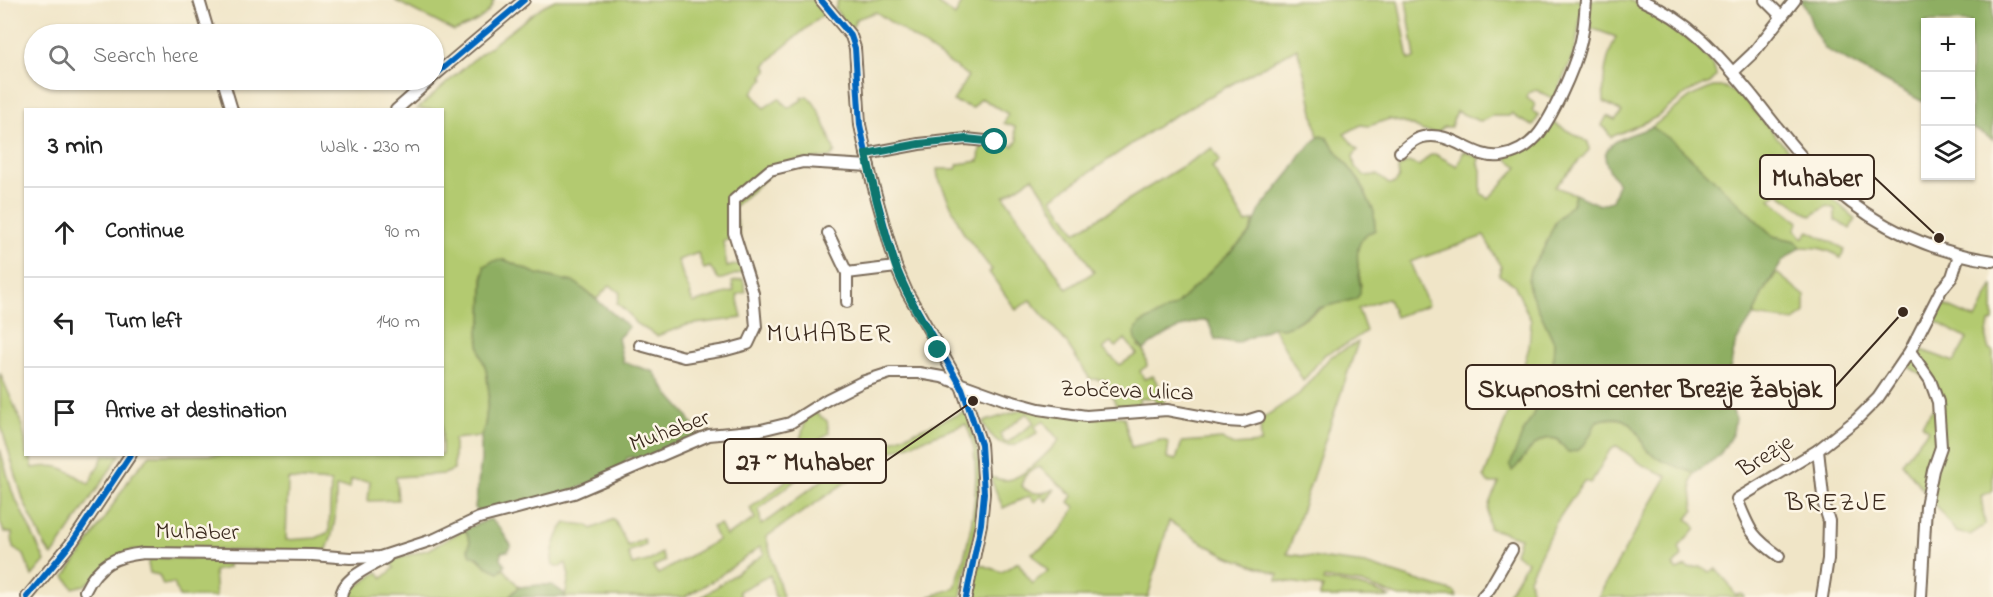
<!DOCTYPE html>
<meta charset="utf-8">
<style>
body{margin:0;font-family:"Indie Flower",sans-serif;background:#f2f2f2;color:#222}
.controls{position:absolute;right:18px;top:18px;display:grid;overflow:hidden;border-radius:0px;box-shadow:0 2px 4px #0004}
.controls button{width:54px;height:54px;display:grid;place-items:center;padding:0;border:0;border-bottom:2px solid #e0e0e0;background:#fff;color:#222;font:30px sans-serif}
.stop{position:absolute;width:18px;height:18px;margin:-14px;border:4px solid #0f766e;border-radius:50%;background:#fff}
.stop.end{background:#0f766e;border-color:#fff;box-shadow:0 2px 6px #0008}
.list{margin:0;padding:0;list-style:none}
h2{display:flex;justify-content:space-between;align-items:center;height:78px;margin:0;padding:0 24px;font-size:26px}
h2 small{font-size:20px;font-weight:400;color:#767676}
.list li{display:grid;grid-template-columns:39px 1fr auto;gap:18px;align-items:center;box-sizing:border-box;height:90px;padding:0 24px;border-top:2px solid #e0e0e0}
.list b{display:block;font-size:22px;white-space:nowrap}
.list em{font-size:20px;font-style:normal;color:#767676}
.icon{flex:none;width:33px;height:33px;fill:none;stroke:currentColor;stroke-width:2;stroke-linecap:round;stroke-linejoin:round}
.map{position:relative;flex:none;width:1993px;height:597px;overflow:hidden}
.search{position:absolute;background:#fff;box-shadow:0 2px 4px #0004;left:24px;top:24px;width:420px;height:66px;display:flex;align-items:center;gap:15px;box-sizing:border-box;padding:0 21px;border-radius:33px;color:#767676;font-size:22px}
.panel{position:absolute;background:#fff;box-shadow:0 2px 4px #0004;left:24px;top:108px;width:420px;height:348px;border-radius:0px}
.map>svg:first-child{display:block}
.green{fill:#b3ca6f;stroke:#777a46;stroke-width:1.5;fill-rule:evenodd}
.forest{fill:#8eae62;stroke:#646c40;stroke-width:1.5}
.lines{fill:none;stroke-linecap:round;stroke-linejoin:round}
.minor-casing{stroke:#7a6b59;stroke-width:14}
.minor{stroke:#fff;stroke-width:10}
.bus-1-casing{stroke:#fcf5e5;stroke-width:10}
.bus-1{stroke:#0065bd;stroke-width:6}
.route{stroke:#0f766e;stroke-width:8}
.labels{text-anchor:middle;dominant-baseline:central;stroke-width:5;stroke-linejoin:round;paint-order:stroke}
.street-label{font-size:24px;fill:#3b2a1e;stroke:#fcf5e5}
.quarter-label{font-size:27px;letter-spacing:1.5px;fill:#3b2a1e;stroke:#fcf5e5}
.leader{fill:none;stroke:#3b2a1e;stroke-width:2}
.callout-dot{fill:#3b2a1e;stroke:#fcf5e5;stroke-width:2}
.callout{fill:#fcf5e5;stroke:#3b2a1e;stroke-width:2}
.callout-label{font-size:26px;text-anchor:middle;font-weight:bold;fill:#3b2a1e}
</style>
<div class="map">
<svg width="1993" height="597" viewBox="0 0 1993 597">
<rect width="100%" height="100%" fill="#fcf5e5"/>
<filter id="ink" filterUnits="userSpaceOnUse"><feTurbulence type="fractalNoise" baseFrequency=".0167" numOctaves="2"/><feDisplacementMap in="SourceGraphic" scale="12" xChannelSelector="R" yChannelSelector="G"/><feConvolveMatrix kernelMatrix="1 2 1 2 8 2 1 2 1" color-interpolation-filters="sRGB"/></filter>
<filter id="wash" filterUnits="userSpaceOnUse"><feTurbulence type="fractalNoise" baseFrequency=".008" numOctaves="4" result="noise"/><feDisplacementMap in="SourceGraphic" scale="24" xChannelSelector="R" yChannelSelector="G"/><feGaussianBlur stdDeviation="1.35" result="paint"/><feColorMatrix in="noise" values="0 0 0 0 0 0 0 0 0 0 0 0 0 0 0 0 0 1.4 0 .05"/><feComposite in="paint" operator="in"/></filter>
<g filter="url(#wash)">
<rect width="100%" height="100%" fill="#f0e5c7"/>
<!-- green -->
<g class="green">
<path d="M 394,0 L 494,0 C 489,18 470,25 454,31 Z"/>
<path d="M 555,0 L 816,0 L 826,12 L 780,50 L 765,66 L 768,70 L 762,76 L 764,79 L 752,93 L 764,108 L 779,98 L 788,108 L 802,100 L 801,98 L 807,96 C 820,105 829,137 835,152 L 831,157 L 794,161 L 780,165 L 734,207 L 740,237 L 723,241 L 727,267 L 747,262 L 743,272 L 722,279 L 718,279 L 710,267 L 704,269 L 698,253 L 678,260 L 683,276 L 691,294 L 690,295 L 693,303 L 734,291 L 732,282 L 743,279 L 746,292 L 737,295 L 742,318 L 687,325 L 657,336 L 635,323 L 630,315 L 617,303 L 620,293 L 610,285 L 597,299 L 573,282 L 537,274 L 505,260 L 483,274 L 482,320 L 478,330 L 480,353 L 486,369 L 489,393 L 485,425 L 481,436 L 454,439 L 454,470 L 444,474 L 396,477 L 398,500 L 368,501 L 370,481 L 351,480 L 350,488 L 336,487 C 336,509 336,531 326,551 L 132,550 L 85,585 L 73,588 L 65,576 L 86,547 L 132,475 L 150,455 L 442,454 L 442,110 L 417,109 L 474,59 L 543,6 ZM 288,479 L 331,482 L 329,532 L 316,538 L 286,540 Z"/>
<path d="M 838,0 L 933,0 L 955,16 L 963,0 L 1398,0 L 1409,60 L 1415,58 L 1406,0 L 1583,0 L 1575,51 L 1554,99 L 1536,90 L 1528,93 L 1527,98 L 1535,104 L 1532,111 L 1539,115 L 1533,126 L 1519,119 L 1512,113 L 1509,116 L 1492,116 L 1481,122 L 1456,111 L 1451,127 L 1443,127 L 1438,133 L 1423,131 L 1411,125 L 1389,119 L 1369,126 L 1361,125 L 1344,134 L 1358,150 L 1353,156 L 1355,167 L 1364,176 L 1377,175 L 1389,184 L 1395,183 L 1399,178 L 1398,168 L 1408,162 L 1419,166 L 1429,156 L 1435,154 L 1457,166 L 1464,151 L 1480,158 L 1478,161 L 1481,170 L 1481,193 L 1488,199 L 1518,167 L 1506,158 L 1552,122 L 1588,142 L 1589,150 L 1555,187 L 1575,194 L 1573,203 L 1556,221 L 1542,252 L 1530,270 L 1528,282 L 1530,291 L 1554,342 L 1553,366 L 1539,403 L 1522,435 L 1517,450 L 1521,463 C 1527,448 1540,436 1557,439 L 1560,444 L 1588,437 L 1597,421 C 1617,416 1630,417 1640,437 C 1643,443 1645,450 1650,453 C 1662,463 1679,467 1694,473 L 1691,481 L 1694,510 L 1687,519 L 1696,528 L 1679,547 L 1682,556 L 1673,566 L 1677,570 L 1686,566 L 1688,568 L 1700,567 L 1709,572 L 1716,569 L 1729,584 L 1735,595 L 1742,594 L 1744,597 L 1598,597 L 1667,476 L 1643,465 L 1617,446 L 1610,450 L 1591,483 L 1584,481 L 1555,524 L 1529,578 L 1532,597 L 1506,597 L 1527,562 L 1515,553 L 1520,538 L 1489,528 C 1486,506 1489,502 1499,483 L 1488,483 L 1484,477 L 1516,392 L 1529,347 L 1531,321 L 1514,284 L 1499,275 L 1501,267 L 1484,236 L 1410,262 L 1428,305 L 1395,317 L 1388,298 L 1358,309 L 1366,331 L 1347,344 L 1325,354 L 1303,381 L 1273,327 L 1294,324 L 1361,286 C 1358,264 1349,240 1375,230 L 1374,212 L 1360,182 L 1327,138 L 1320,137 L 1318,138 L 1308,87 L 1297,48 L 1167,120 L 1052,198 L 1076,232 L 1212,148 L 1220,161 L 1212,167 L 1246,223 L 1254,220 L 1250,233 L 1175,306 L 1140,324 L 1138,346 L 1144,350 L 1147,366 L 1140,371 L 1144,379 L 1153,376 L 1162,392 L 1165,407 L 1156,409 L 1155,397 L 1139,399 L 1140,410 L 1119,412 L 1106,380 L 1090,379 L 1066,342 L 1030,300 L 1016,310 L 989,272 L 992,270 L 963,232 L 938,177 L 937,169 L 956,169 L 958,164 L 979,161 L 980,149 L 988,142 L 1006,148 L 1006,144 L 1014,146 L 1018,140 L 1015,132 L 1015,127 L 1004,123 L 1008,114 L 981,98 L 973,108 L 953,101 L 968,76 L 876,12 L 856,19 L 851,31 L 835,9 ZM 1033,177 L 1094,272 L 1067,289 L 1004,196 ZM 1125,339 L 1137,354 L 1120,365 L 1103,349 L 1111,342 L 1116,347 Z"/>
<path d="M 1589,0 C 1601,0 1615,0 1627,0 C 1648,4 1718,55 1716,77 L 1710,83 L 1688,92 L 1657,117 L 1611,137 L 1602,125 L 1607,116 L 1615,120 L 1622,112 L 1604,102 C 1602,78 1606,59 1616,37 L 1588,27 Z"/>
<path d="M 1713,87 L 1724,87 L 1742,96 L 1816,183 L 1855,219 L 1850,229 L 1835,220 L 1835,209 L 1827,206 L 1811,216 L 1778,193 L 1770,199 L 1799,222 L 1795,229 L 1803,238 L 1809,231 L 1845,249 L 1840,258 C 1829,248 1814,247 1800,247 L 1795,241 L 1773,236 L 1673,141 L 1652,127 L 1692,96 Z"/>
<path d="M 1777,273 L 1805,296 L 1805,313 L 1794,321 L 1753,316 L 1763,292 Z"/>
<path d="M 1993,284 L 1993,321 L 1989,323 L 1986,339 L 1989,350 L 1993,351 L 1993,491 L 1981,496 L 1985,525 L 1970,535 L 1956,532 L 1902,463 L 1928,430 L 1922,424 L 1941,398 L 1937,385 L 1909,367 L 1919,349 L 1954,362 L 1967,339 L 1935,321 L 1942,304 L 1976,319 Z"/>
<path d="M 1358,342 L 1287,554 L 1365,564 L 1455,592 L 1457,597 L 1400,597 L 1361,583 L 1324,578 L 1323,581 C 1348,582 1369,587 1391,597 L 1319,597 L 1323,587 L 1277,580 L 1278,574 L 1227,556 L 1201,542 L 1169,521 L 1148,597 L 972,597 L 976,565 L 982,565 L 1002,572 L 1018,562 L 1032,584 L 1048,571 L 1032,553 C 1055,540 1063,531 1075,507 L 1069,502 L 1073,496 L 1039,467 C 1030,470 1022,476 1022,486 C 1030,496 1044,494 1055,489 L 1046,501 L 1041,496 L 1035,502 L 1029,496 L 1003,508 L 990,477 C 998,479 1006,482 1014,478 C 1028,473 1049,452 1059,440 L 1043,421 L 1035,426 L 1038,432 C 1022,442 1010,453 994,438 C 989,433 985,428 983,422 L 1027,408 L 1124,417 L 1131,447 L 1161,440 L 1169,442 L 1167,458 L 1176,460 L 1182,442 L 1222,439 L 1233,445 L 1261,443 L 1260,420 L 1299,394 L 1330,357 ZM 1027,413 L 1034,423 L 1008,442 L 1004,442 L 1000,434 Z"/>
<path d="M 0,373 C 11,400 26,424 26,454 L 30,455 L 33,468 C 61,463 66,469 89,484 L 104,455 L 120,455 L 52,556 L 45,546 L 24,502 L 0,423 Z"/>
<path d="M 813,411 L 827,421 L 829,433 L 813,444 L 815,465 L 759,509 L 761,525 C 792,504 820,479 852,461 C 888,440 929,426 967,411 C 980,445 984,485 978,520 C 973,546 964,571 961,597 L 928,597 L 955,588 C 970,542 987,469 966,424 L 873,458 L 855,468 L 852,478 L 766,537 L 783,597 L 775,597 L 770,575 L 739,591 L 741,597 L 702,597 L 764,554 L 760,547 L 712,581 L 685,597 L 565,597 L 569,576 L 566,563 L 560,567 L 553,565 C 549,554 558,531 566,523 L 587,525 L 592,529 L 614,519 L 628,546 L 644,539 L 646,545 L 628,552 L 632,565 L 651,560 L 661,553 L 665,561 L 653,567 L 658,574 L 718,540 L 712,527 L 720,524 L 726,536 L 755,519 L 750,508 L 775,490 L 802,466 L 795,459 L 806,418 Z"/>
<path d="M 0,449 L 12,491 L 45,561 L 32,576 L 24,555 L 13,548 L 12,533 L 4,532 L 0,522 Z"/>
<path d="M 465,529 L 470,541 L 468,549 L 486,566 L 499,572 L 504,569 L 519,587 L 509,597 L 349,597 L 352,590 L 378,572 L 383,578 L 394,568 L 389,561 L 430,549 Z"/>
<path d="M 150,558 L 228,559 L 228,568 L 214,571 L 216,597 L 179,597 L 174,583 L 163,585 L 159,575 L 150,573 L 148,564 Z"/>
</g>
<!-- forest -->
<g class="forest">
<path d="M 1800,0 L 1993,0 L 1993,140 L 1971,127 L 1970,22 L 1926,22 L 1925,103 L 1825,49 L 1814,31 L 1807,10 Z"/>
<path d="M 1652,127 L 1673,141 L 1773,236 L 1796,241 L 1800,247 L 1782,262 L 1763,292 L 1753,316 L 1736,342 L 1726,386 L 1735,418 L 1733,433 L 1719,456 L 1694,473 C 1679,467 1662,463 1650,453 C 1645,450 1643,443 1640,437 C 1630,417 1617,415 1597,421 C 1590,434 1585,453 1568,452 L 1557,439 C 1533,434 1526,459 1512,471 L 1510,465 L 1522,435 L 1539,403 L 1553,366 L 1554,342 L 1530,291 L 1528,282 L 1530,270 L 1542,252 L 1556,221 L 1573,203 L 1575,194 L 1599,205 L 1612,201 L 1618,184 C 1614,177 1608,170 1606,162 C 1599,140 1638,133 1652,127 Z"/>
<path d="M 1320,136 L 1327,138 L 1360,182 L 1374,212 L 1375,230 C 1346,240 1362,271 1360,294 L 1356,299 L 1319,308 L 1294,324 L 1283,328 L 1273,327 L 1237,343 L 1215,339 L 1208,321 C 1192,319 1156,338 1144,350 L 1135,340 L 1134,333 L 1140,324 L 1175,306 L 1250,233 L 1261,208 L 1292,170 L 1303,152 Z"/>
<path d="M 505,260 L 537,274 L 576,283 L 629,327 L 618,338 L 623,362 L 654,372 L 669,395 L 687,415 L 697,433 L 697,437 L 635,463 L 633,457 L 627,458 L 622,470 L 574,490 L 482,514 L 475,508 L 481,460 L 481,436 L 485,425 L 489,393 L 486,369 L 480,353 L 478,330 L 482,320 L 484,266 L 493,261 Z"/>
<path d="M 490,519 L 499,527 L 511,545 L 508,551 L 501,552 L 501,558 L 505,565 L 499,572 L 486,566 L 479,558 L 471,555 L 468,549 L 470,541 L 465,529 Z"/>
<path d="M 539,585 L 552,585 L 565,594 L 565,597 L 509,597 L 519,587 Z"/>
</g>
</g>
<g filter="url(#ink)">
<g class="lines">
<defs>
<g id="minor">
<path d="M 199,0 L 209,34"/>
<path d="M 821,0 L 851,36 L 855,48 L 860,125 L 872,181 L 896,267 L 907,292 L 962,388 L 981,444 L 984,493 L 981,524 L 966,597"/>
<path d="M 1641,0 C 1689,20 1718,54 1750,93 C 1772,120 1793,149 1817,173 C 1866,222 1925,251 1993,261"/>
<path d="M 1765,0 L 1782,17"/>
<path d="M 1733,72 L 1753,53 L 1795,0"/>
<path d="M 434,76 L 524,0"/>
<path d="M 223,80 L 232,110"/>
<path d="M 396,110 L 430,80"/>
<path d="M 1400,152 C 1406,147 1415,138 1423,137 C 1452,130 1473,160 1501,156 C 1515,154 1528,146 1537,136 C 1552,118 1574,69 1580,45 C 1584,31 1585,15 1586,0"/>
<path d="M 866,154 L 919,144 L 966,139 L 995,142"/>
<path d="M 828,233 L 847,273 L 896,267"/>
<path d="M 847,273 L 847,302"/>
<path d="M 640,345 L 684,357 L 726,350 L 748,344 L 756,327 L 753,293 L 734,233 L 734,200 L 770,170 L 803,162 L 869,166"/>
<path d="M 1910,351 L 1930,380 L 1938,402 L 1941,447 L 1933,470 L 1926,506 L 1921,597"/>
<path d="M 1818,450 L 1824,505 L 1829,521 L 1828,559 L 1822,597"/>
<path d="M 1779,556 C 1751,536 1750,531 1737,499 L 1818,450 L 1856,420 L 1878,398 L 1910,351 L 1941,290 L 1952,277 L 1959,255"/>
<path d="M 85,591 C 98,564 115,556 144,553 L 312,555 L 350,558 L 380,557 L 435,539 L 479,518 L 574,493 L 709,435 L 761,430 L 790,423 L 828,399 L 862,382 L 890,373 L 919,373 L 942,377 L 1006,400 L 1039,409 L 1086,416 L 1167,410 L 1226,421 L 1243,422 L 1259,417"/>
<path d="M 27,597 L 73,541 L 131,454"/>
<path d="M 341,597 C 342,577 371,567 387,557"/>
<path d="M 1482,597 L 1490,588 L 1512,550"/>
</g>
</defs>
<!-- minor casing -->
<use href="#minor" class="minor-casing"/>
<!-- minor -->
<use href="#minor" class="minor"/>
<defs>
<g id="bus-1">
<path d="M 821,0 L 851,36 L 855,48 L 860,125 L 872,181 L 896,267 L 907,292 L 962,388 L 981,444 L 984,493 L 981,524 L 966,597"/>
<path d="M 434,76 L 524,0"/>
<path d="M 27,597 L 73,541 L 131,454"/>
</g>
</defs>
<!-- bus-1 casing -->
<use href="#bus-1" class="bus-1-casing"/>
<!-- bus-1 -->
<use href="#bus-1" class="bus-1"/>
</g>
</g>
<g class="lines" filter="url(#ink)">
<!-- route -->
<path class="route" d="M 938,350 C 924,323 906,296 896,267 C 883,230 874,191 866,154 L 919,144 L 966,139 L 995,142"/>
</g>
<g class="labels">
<!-- street labels -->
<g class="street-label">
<text transform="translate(1127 392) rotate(2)">Zobčeva ulica</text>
<text transform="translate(670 432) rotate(-20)">Muhaber</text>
<text transform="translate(1766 457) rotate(-32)">Brezje</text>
<text transform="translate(197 533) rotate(1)">Muhaber</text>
</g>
<!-- quarter labels -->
<g class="quarter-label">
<text x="829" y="334">MUHABER</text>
<text x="1837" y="503">BREZJE</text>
</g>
</g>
<!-- callouts -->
<path class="leader" d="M1939 238L1874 177M1903 312L1835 387M973 401L886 461"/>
<g class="callout-dot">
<circle cx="1939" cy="238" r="6"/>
<circle cx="1903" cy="312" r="6"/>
<circle cx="973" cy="401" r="6"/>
</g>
<g class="callout">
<rect x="1760" y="155" width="114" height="44" rx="6"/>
<rect x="1466" y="365" width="369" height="44" rx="6"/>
<rect x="724" y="439" width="162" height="44" rx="6"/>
</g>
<g class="callout-label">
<text x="1817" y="186">Muhaber</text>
<text x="1650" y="397">Skupnostni center Brezje Žabjak</text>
<text x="805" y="470">27 ~ Muhaber</text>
</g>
</svg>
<div class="controls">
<button>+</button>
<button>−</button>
<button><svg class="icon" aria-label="layers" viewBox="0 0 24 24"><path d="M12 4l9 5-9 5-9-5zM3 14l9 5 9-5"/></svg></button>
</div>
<div class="stop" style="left:995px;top:142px"></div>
<div class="stop end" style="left:938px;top:350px"></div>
<div class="search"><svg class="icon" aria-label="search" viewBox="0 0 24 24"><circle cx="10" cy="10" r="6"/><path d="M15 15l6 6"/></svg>Search here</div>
<section class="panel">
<h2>3 min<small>Walk · 230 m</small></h2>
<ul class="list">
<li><svg class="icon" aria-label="ahead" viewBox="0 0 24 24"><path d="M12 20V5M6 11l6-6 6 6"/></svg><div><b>Continue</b></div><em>90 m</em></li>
<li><svg class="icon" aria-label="left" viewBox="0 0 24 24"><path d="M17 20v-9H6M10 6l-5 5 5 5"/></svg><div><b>Turn left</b></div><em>140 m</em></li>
<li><svg class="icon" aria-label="arrive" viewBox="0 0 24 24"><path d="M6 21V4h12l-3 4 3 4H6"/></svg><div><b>Arrive at destination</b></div></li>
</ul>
</section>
</div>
